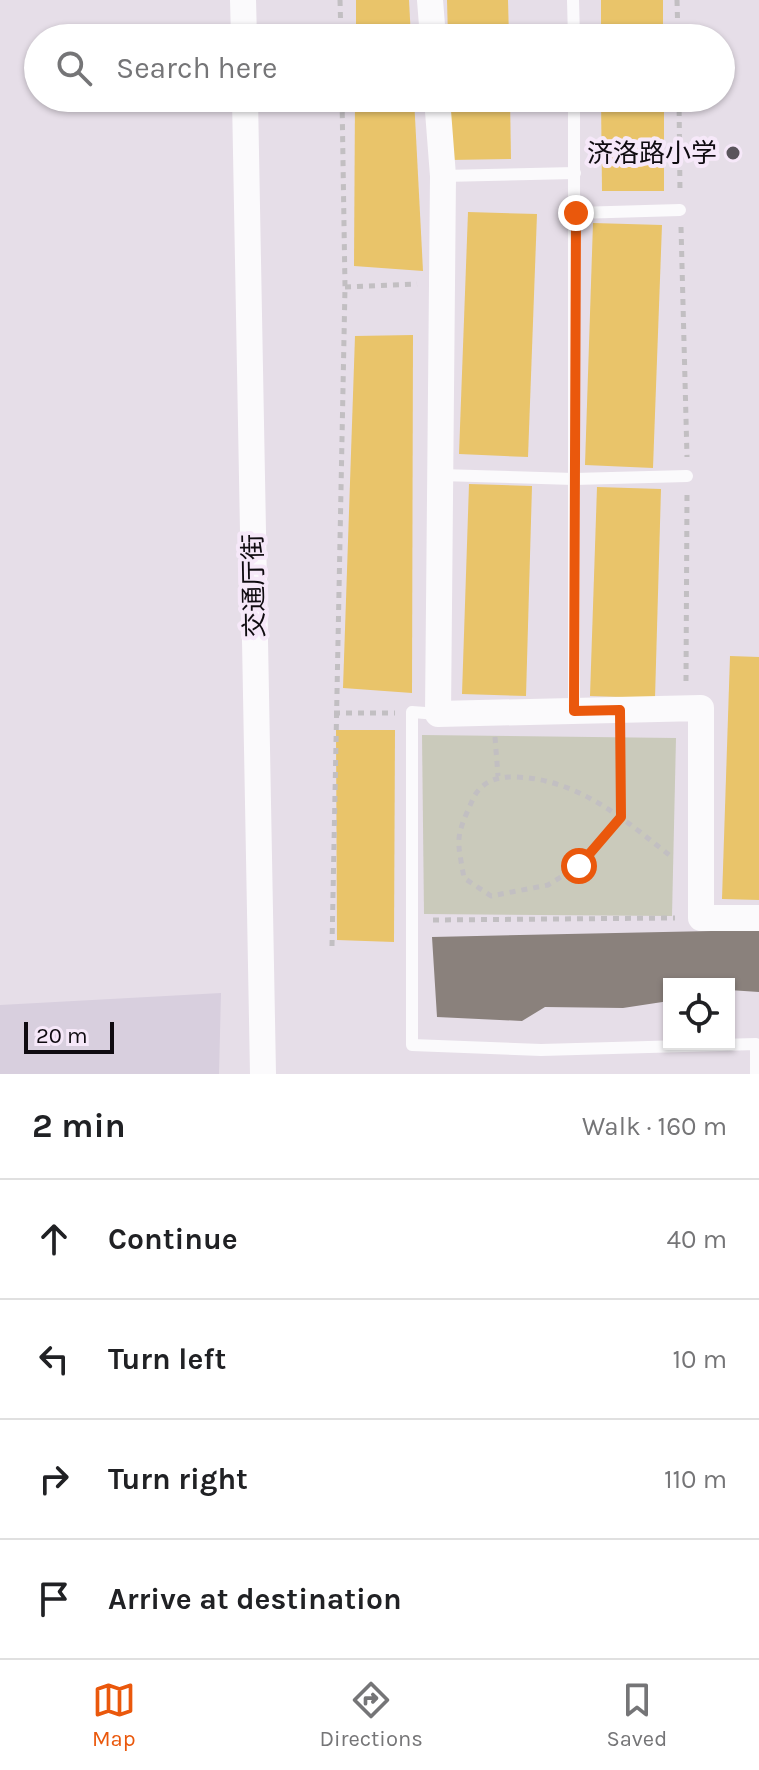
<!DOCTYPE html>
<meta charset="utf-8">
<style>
body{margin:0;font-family:Karla,"Noto Sans SC",sans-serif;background:#f2f2f2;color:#202124}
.controls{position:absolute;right:24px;bottom:24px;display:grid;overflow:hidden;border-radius:0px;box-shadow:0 2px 6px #0004}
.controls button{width:72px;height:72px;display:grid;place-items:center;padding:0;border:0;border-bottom:2px solid #e0e0e0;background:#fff;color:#202124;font:40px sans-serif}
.scale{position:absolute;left:24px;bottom:20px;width:90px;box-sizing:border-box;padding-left:8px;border:4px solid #0f0b10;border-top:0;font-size:22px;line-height:28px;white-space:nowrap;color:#0f0b10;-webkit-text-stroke:6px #f6e8f9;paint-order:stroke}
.stop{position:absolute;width:24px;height:24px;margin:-18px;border:6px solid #ea580c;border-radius:50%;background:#fff}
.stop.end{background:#ea580c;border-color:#fff;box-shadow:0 2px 8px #0008}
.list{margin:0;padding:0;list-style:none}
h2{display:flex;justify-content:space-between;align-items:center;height:104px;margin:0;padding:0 32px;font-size:34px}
h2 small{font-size:26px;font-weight:400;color:#757577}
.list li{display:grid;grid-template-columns:52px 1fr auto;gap:24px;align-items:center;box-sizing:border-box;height:120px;padding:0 32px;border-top:2px solid #e0e0e0}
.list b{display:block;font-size:30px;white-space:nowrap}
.list em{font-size:26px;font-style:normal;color:#757577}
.icon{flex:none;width:44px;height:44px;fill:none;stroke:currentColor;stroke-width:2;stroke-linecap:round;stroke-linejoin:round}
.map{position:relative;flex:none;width:759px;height:1074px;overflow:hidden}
.search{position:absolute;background:#fff;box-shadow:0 2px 6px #0004;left:24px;right:24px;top:24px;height:88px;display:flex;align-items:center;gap:20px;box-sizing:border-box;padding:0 28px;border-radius:44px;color:#757577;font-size:30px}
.sheet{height:584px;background:#fff}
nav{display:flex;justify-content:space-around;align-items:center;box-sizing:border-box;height:112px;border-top:2px solid #e0e0e0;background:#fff;font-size:22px;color:#757577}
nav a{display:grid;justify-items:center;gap:4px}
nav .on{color:#ea580c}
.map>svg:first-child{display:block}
.commercial{fill:#d8cfde}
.green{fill:#cacabb}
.homes{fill:#e9c46a}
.industry{fill:#8a817c}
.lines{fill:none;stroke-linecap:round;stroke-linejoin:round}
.path{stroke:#c2bfc2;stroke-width:5;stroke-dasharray:6 6;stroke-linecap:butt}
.service{stroke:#fbfafc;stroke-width:12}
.minor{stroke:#fbfafc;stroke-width:26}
.route{stroke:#ea580c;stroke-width:10}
.poi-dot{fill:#5a555c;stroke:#f6e8f9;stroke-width:3}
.labels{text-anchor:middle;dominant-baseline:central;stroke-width:8;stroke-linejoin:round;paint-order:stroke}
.poi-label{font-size:26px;fill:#0f0b10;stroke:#f6e8f9;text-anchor:end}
.street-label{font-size:26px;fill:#0f0b10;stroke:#f6e8f9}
</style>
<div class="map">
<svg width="759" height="1074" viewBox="0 0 759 1074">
<rect width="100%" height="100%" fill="#e6dee8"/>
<!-- commercial -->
<path class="commercial" d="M 221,993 L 219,1074 L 0,1074 L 0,1005 Z"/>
<!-- green -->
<path class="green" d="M 422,735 L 676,738 L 672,916 L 424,914 Z"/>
<!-- homes -->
<g class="homes">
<path d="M 356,0 L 409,0 L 411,38 L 356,38 Z"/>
<path d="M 447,0 L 508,0 L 509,38 L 448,38 Z"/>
<rect x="601" y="0" width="62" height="38"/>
<path d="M 355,98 L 414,98 L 423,271 L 354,266 Z"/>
<path d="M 449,98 L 510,98 L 511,159 L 450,160 Z"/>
<path d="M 601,98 L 664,98 L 664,191 L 602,191 Z"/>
<path d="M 468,212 L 537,214 L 528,457 L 459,454 Z"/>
<path d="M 593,223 L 662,225 L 653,468 L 585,465 Z"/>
<path d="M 413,335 L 412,693 L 343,688 L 355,336 Z"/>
<path d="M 469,484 L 532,486 L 526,696 L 462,694 Z"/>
<path d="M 597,487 L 661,489 L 655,698 L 590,696 Z"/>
<path d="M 730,656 L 759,657 L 759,900 L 722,899 Z"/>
<path d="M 336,730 L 395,730 L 394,942 L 337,940 Z"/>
</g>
<!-- industry -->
<path class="industry" d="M 759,930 L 759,992 L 729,990 L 729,984 L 669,984 L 669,1001 L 623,1008 L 545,1007 L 522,1021 L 437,1017 L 432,937 Z"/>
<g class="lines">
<!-- path -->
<g class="path">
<path d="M 340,0 L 341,38"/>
<path d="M 677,0 L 678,38"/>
<path d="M 679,98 L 680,193"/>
<path d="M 681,227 L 687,457"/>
<path d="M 345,287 L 417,284"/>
<path d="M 686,681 L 687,495"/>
<path d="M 334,713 L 395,713"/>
<path d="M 621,735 L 621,817 L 579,866 L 548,885 L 491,896 L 464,878 C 457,838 455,839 472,801 C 480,782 496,776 516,777 C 579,779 626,821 673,858"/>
<path d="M 495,737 L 498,776"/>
<path d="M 433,920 L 675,918"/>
<path d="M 332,946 L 345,287 L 342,98"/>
</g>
<!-- service -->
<g class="service">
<path d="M 573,0 L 574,38"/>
<path d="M 443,176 L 575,173"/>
<path d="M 576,213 L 680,210"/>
<path d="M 440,475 L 574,479 L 687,476"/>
<path d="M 574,711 L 574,98"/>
<path d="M 438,714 L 412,712 L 412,1045 L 541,1050 L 756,1044 L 756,1074"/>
</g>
<!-- minor -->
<g class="minor">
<path d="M 243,0 L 244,38"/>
<path d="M 430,0 L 433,38"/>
<path d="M 245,98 L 263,1074"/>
<path d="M 437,98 L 443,176 L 438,714 L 701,708 L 701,918 L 759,918"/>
</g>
</g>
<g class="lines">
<!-- route -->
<path class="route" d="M 576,213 L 574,711 L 620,710 L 621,817 L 579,866"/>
</g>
<!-- markers -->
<circle class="poi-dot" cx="733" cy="153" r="8"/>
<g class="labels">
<!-- poi labels -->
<g class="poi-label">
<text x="717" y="153">济洛路小学</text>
</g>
<!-- street labels -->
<g class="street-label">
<text transform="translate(254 586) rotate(-91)">交通厅街</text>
</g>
</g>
</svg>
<div class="controls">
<button><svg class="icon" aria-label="locate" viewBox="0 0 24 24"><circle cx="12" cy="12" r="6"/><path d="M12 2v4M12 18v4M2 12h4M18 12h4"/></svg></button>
</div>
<div class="scale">20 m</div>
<div class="stop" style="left:579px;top:866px"></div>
<div class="stop end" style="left:576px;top:213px"></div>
<div class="search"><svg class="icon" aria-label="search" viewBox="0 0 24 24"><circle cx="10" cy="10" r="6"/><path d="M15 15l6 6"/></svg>Search here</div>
</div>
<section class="sheet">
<h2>2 min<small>Walk · 160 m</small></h2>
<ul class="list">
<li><svg class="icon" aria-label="ahead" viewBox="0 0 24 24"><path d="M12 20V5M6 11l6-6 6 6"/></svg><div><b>Continue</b></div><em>40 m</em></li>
<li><svg class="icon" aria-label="left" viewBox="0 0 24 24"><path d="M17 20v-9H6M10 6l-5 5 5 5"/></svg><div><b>Turn left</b></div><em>10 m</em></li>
<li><svg class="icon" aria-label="right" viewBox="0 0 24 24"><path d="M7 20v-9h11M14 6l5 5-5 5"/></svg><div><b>Turn right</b></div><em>110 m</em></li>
<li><svg class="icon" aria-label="arrive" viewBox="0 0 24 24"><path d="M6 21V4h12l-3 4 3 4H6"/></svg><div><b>Arrive at destination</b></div></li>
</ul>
</section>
<nav>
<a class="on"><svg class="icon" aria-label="map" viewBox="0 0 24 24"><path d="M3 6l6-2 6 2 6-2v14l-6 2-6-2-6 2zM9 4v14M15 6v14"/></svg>Map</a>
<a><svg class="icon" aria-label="directions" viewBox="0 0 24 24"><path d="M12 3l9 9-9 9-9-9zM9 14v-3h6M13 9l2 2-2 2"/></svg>Directions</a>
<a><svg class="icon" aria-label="saved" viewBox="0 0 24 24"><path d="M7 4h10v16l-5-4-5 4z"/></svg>Saved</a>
</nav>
